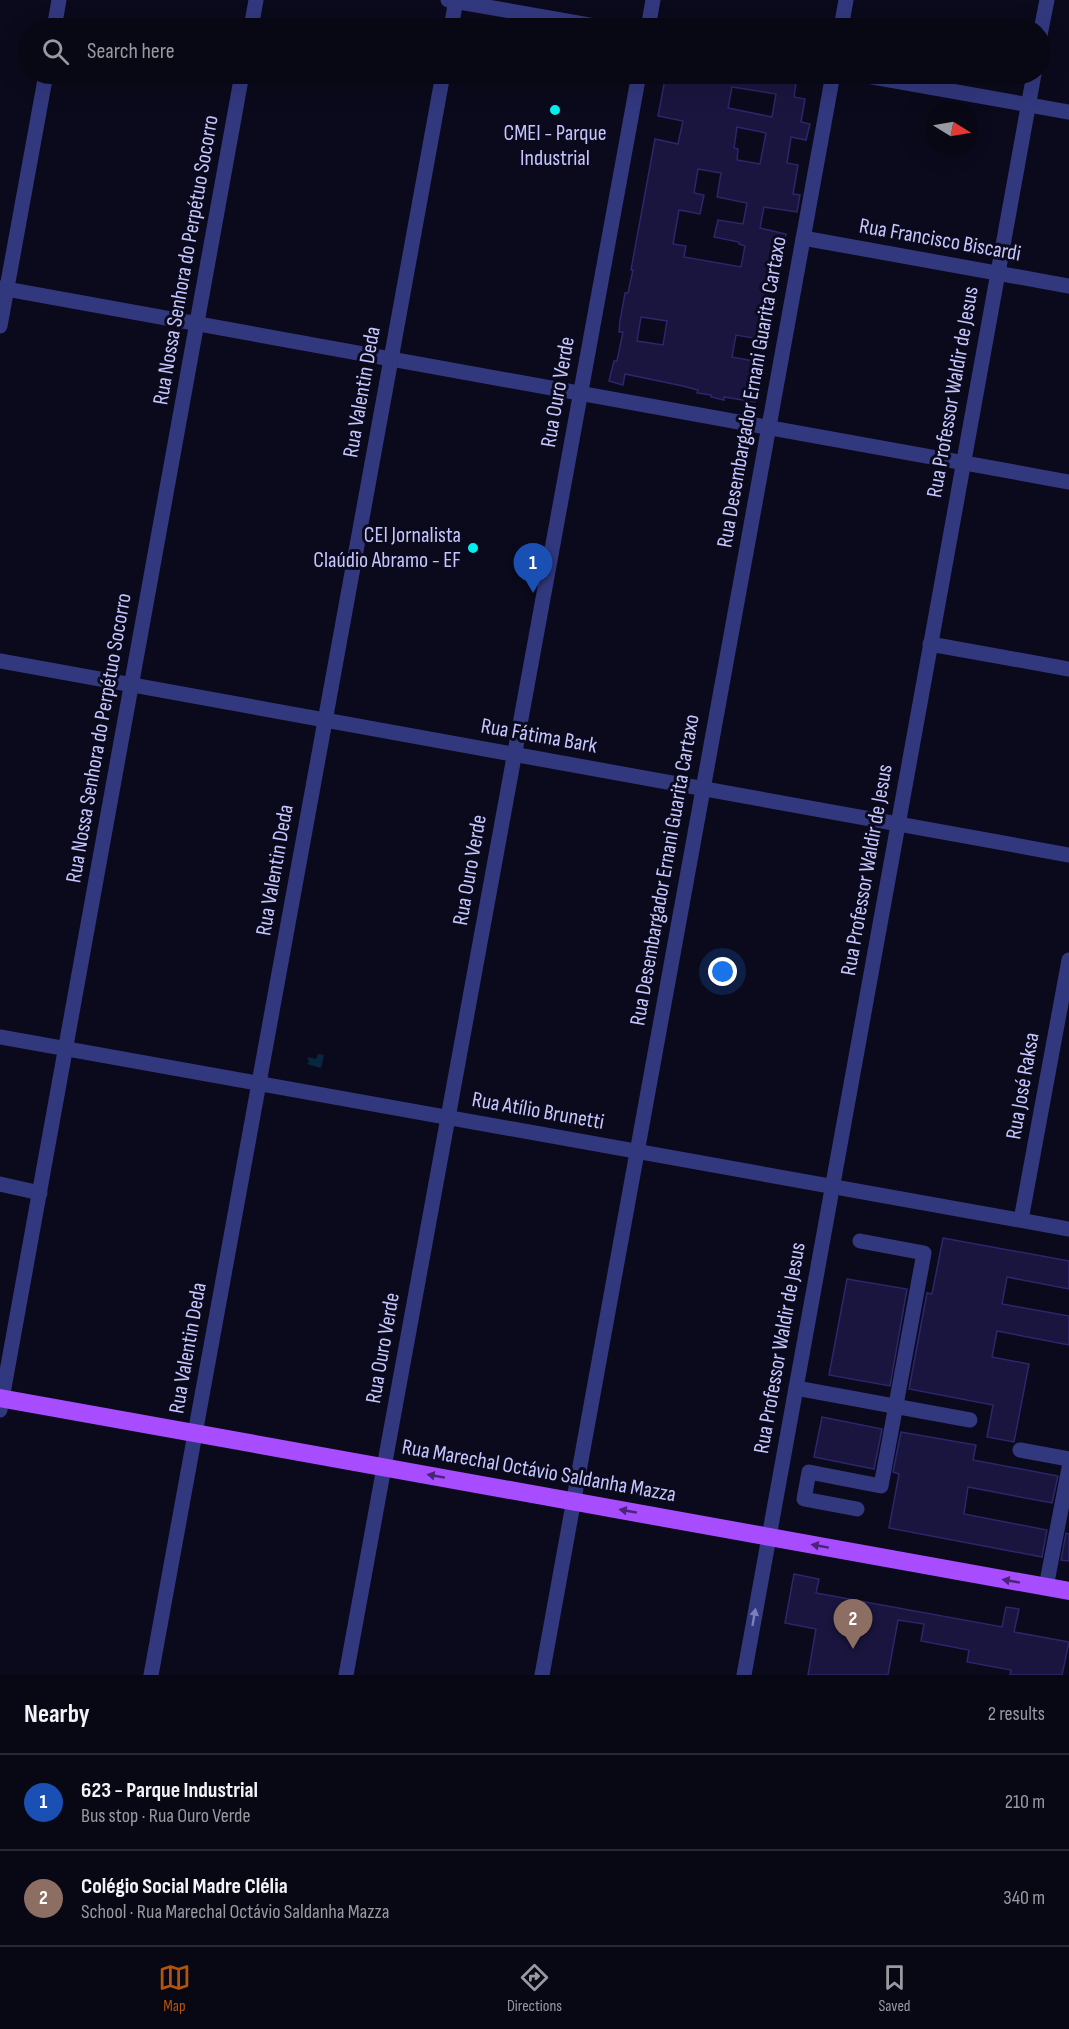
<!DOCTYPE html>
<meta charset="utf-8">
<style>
body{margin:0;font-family:"Sofia Sans Condensed",sans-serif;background:#161622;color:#f1f3f6}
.compass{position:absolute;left:925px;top:102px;width:54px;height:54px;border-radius:50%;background:#080815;box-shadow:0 6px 24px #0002;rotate:101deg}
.you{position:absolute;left:723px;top:972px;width:21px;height:21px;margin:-15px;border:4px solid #fff;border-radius:50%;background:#1a73e8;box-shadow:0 0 0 9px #1a73e833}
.badge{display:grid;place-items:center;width:39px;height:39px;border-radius:50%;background:#b45309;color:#fff;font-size:20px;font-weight:700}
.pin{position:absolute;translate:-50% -50px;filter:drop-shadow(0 2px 3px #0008)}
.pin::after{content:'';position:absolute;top:32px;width:21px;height:18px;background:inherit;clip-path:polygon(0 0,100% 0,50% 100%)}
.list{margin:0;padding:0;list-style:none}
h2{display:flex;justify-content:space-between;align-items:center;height:78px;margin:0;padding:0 24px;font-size:26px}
h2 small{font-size:20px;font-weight:400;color:#989aa0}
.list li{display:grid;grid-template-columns:39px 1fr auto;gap:18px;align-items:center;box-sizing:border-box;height:96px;padding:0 24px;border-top:2px solid #292934}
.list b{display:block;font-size:22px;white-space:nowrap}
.list p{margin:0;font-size:20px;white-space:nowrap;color:#989aa0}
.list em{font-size:20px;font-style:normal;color:#989aa0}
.icon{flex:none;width:33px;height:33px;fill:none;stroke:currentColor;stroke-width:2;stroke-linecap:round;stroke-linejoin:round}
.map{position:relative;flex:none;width:1069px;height:1675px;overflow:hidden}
.search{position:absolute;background:#080815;box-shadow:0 6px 24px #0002;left:18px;right:18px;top:18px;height:66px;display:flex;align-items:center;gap:15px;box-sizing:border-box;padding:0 21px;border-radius:33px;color:#989aa0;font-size:22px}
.sheet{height:270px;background:#080815}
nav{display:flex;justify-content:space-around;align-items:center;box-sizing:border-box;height:84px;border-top:2px solid #292934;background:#080815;font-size:16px;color:#989aa0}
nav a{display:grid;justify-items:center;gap:3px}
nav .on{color:#b45309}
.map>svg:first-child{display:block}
.water{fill:#092641}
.building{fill:#19153e;stroke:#2c266b;stroke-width:1.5;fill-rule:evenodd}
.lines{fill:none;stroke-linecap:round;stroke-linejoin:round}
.minor{stroke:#32387e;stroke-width:15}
.major{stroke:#a74cff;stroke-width:18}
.oneway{fill:#492477}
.oneway2{fill:#7c7fbe}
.poi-dot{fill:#00f0ed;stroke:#0b0a1c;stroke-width:2}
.labels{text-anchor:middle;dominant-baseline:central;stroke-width:6;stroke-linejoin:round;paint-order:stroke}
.poi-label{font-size:22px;fill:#c5c6ff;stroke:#0b0a1c}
.street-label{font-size:22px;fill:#c5c6ff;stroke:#0b0a1c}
</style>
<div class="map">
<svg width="1069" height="1675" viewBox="0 0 1069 1675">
<rect width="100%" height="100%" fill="#0b0a1c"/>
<!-- water -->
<path class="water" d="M 318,1054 L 324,1055 L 321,1068 L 307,1064 L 309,1061 L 307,1057 L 316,1059 Z"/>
<!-- building -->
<g class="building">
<path d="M 666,74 L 782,75 L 781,80 L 796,83 L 794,97 L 805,99 L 801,122 L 810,124 L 806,140 L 791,137 L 787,163 L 798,165 L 793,194 L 800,195 L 797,212 L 764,207 L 760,228 L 786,234 L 783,248 L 779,247 L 769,297 L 771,297 L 765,340 L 736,335 L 732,357 L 764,363 L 755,402 L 724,397 L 724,400 L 711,397 L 711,395 L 697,393 L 698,390 L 683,386 L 625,374 L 623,385 L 609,381 L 614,361 L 617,361 L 623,332 L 619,332 L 620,321 L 625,293 L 628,293 L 633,270 L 631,270 L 655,139 L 678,144 L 683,121 L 658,116 ZM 732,87 L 776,94 L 772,117 L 728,108 ZM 737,127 L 766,133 L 760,164 L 737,160 L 738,149 L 734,148 ZM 698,169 L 721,173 L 717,197 L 747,203 L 743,224 L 718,220 L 714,237 L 739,242 L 739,244 L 745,246 L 741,267 L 684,257 L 686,246 L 673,244 L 679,210 L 700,214 L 704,195 L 694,193 ZM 641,317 L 667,321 L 663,345 L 637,341 Z"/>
<path d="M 943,1238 L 1069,1261 L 1069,1289 L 1007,1277 L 1002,1304 L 1069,1316 L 1069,1345 L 997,1331 L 992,1357 L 1029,1364 L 1014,1442 L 987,1437 L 993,1405 L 909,1389 L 927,1293 L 932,1294 Z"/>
<path d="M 847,1279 L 907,1289 L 890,1386 L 829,1375 Z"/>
<path d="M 822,1417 L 882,1429 L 874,1469 L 814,1457 Z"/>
<path d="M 901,1432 L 976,1445 L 973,1460 L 1058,1476 L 1052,1503 L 968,1487 L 964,1514 L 1047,1530 L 1042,1557 L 889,1528 L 899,1474 L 893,1472 Z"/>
<path d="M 1066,1533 L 1069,1534 L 1069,1561 L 1061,1560 Z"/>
<path d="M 794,1574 L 819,1579 L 816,1593 L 1002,1627 L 1006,1607 L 1019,1609 L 1014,1632 L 1069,1642 L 1062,1675 L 1010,1675 L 1011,1670 L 967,1662 L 969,1650 L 921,1641 L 924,1624 L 898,1620 L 888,1675 L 808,1675 L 816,1629 L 785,1623 Z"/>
</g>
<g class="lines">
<!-- minor -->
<g class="minor">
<path d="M 448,0 L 606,28"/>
<path d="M 54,28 L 59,0"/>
<path d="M 251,28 L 256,0"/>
<path d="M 451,28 L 456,0"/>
<path d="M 648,28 L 653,0"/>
<path d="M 841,28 L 846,0"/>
<path d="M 1040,35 L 1047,0"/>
<path d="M 856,74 L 1069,112"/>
<path d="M 803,238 L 1069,286"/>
<path d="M 0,288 L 1069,482"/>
<path d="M 0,326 L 46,74"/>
<path d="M 930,644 L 1069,669"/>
<path d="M 0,661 L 1069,855"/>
<path d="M 0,1037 L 1069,1229"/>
<path d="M 0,1184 L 40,1193"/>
<path d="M 1021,1220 L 1069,960"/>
<path d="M 796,1388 L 970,1420"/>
<path d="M 0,1410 L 242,74"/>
<path d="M 1020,1450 L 1069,1459"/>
<path d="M 857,1509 L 804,1499 L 809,1472 L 881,1486 L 924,1253 L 860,1241"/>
<path d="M 1046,1587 L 1069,1468"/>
<path d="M 151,1675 L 443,74"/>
<path d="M 346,1675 L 639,74"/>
<path d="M 542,1675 L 833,74"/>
<path d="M 744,1675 L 1034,74"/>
</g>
<!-- major -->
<path class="major" d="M 0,1398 L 1069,1591"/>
</g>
<!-- one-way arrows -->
<defs><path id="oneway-solid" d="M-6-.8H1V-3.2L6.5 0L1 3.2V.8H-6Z" transform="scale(1.5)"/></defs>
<g class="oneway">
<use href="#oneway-solid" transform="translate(436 1476) rotate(-170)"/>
<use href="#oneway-solid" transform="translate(628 1511) rotate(-170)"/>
<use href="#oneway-solid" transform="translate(820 1546) rotate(-170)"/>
<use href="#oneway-solid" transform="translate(1011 1581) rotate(-170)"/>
</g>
<use class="oneway2" href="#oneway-solid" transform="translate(754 1617) rotate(-80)"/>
<!-- markers -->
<g class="poi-dot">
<circle cx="555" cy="110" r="6"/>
<circle cx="473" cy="548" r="6"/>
</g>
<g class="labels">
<!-- poi labels -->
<g class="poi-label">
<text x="555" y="133">CMEI - Parque<tspan x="555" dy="25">Industrial</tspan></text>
<text x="461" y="535" text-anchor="end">CEI Jornalista<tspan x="461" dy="25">Claúdio Abramo - EF</tspan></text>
</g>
<!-- street labels -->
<g class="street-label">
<text transform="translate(940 240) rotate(10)">Rua Francisco Biscardi</text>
<text transform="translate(186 260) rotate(-80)">Rua Nossa Senhora do Perpétuo Socorro</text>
<text transform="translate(362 392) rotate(-80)">Rua Valentin Deda</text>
<text transform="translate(558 392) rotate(-80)">Rua Ouro Verde</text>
<text transform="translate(752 392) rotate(-80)">Rua Desembargador Ernani Guarita Cartaxo</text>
<text transform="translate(953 392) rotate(-80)">Rua Professor Waldir de Jesus</text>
<text transform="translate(539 736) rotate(10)">Rua Fátima Bark</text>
<text transform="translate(99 738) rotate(-80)">Rua Nossa Senhora do Perpétuo Socorro</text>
<text transform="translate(275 870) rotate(-80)">Rua Valentin Deda</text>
<text transform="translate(470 870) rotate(-80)">Rua Ouro Verde</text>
<text transform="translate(665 870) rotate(-80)">Rua Desembargador Ernani Guarita Cartaxo</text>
<text transform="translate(867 870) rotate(-80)">Rua Professor Waldir de Jesus</text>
<text transform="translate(1023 1086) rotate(-80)">Rua José Raksa</text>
<text transform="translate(538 1111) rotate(10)">Rua Atílio Brunetti</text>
<text transform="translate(188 1348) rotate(-80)">Rua Valentin Deda</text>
<text transform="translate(383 1348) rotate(-80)">Rua Ouro Verde</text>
<text transform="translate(780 1348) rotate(-80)">Rua Professor Waldir de Jesus</text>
<text transform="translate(539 1471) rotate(10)">Rua Marechal Octávio Saldanha Mazza</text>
</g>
</g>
</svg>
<svg class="compass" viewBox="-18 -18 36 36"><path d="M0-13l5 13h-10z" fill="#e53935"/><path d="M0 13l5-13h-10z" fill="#989aa0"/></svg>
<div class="you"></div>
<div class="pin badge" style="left:533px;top:593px;background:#1a4fb4">1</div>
<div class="pin badge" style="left:853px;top:1649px;background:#8d6e63">2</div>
<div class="search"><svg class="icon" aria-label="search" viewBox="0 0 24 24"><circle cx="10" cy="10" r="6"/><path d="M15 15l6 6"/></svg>Search here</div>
</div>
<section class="sheet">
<h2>Nearby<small>2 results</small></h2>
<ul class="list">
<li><span class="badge" style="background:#1a4fb4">1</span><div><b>623 - Parque Industrial</b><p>Bus stop · Rua Ouro Verde</p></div><em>210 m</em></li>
<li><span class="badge" style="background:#8d6e63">2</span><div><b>Colégio Social Madre Clélia</b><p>School · Rua Marechal Octávio Saldanha Mazza</p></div><em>340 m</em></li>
</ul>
</section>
<nav>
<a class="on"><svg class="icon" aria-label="map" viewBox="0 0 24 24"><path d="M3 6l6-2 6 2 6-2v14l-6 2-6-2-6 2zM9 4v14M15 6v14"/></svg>Map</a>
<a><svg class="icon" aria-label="directions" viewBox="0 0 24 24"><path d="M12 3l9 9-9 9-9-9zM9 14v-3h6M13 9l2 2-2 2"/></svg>Directions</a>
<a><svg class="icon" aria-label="saved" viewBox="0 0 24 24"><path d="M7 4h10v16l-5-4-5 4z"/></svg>Saved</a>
</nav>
